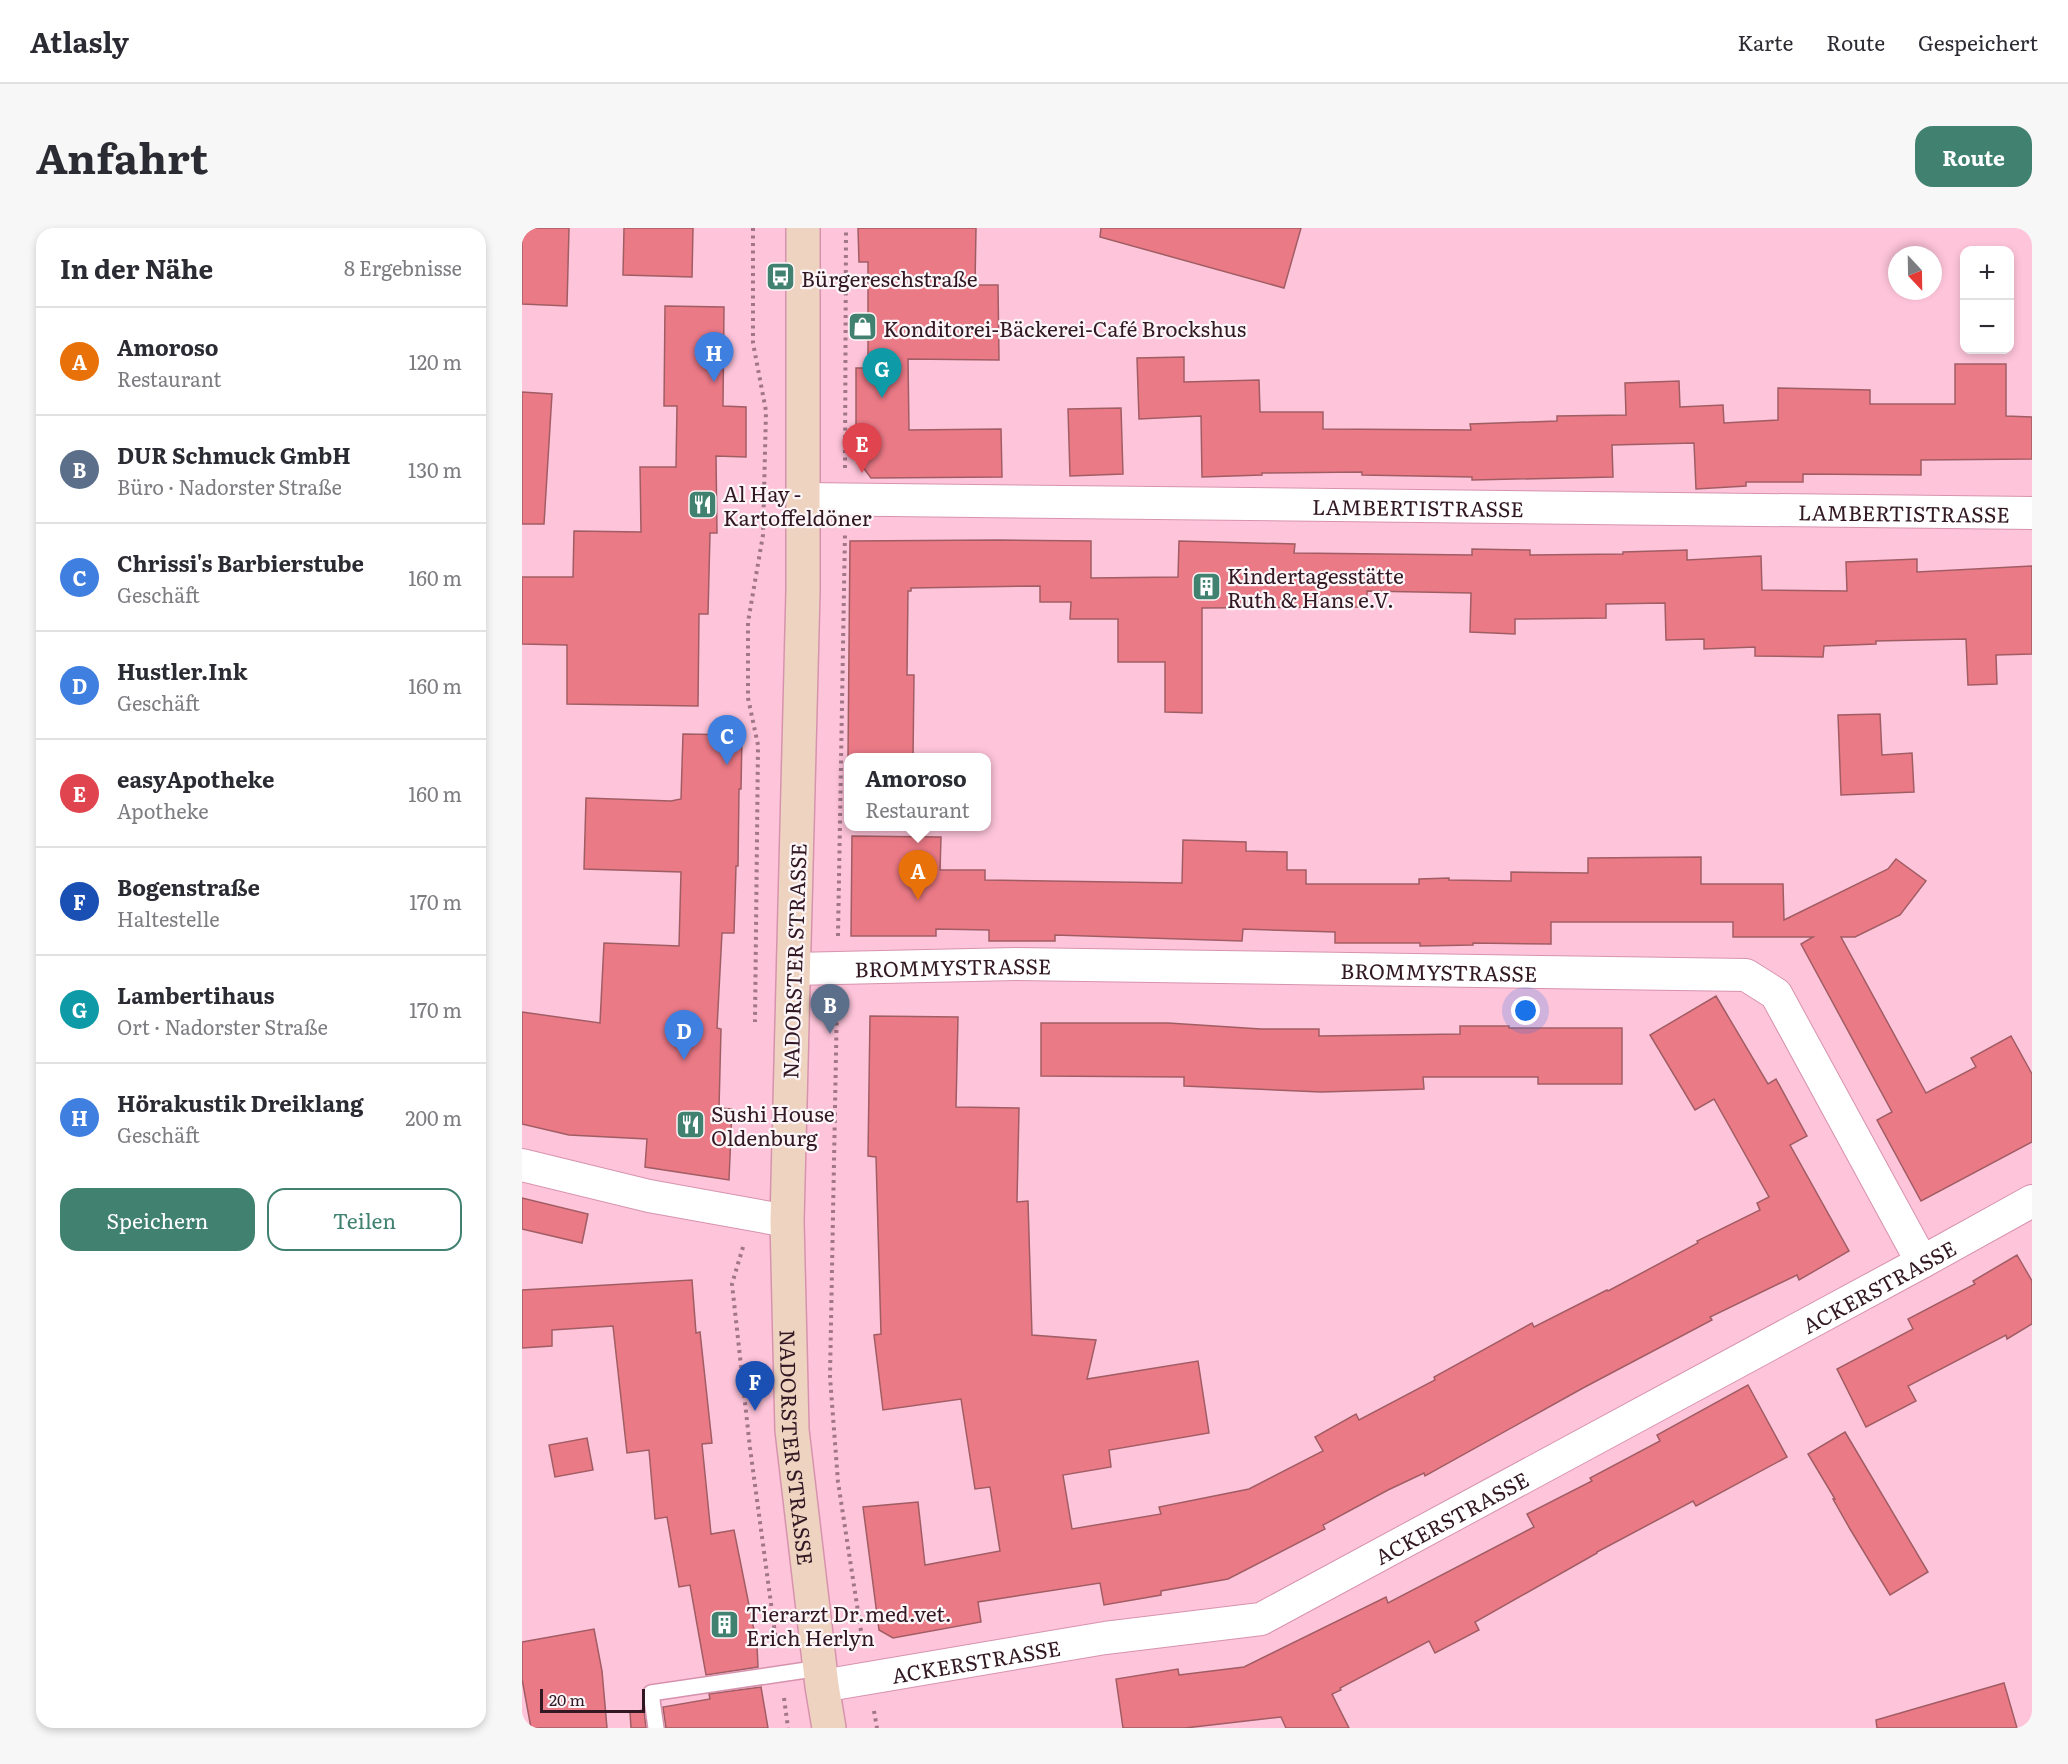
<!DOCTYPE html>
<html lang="de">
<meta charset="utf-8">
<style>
body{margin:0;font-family:Literata,serif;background:#f7f7f7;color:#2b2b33}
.controls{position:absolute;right:18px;top:18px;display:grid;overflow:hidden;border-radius:12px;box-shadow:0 3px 9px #0003}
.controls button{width:54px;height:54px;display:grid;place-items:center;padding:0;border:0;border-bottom:2px solid #e1e1e2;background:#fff;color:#2b2b33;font:30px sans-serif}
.compass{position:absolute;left:1366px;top:18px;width:54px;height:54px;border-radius:50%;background:#fff;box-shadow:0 3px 9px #0003;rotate:158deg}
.scale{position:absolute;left:18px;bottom:15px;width:105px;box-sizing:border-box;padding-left:6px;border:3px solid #321823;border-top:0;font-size:16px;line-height:21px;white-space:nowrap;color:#321823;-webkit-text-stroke:4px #fdf6f8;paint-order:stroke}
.you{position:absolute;left:1004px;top:783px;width:21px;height:21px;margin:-15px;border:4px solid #fff;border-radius:50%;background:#1a73e8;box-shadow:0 0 0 9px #1a73e833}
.badge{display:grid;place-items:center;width:39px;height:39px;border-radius:50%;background:#408170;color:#fff;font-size:20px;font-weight:700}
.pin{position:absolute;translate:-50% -50px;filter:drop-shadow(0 2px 3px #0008)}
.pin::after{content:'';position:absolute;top:32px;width:21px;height:18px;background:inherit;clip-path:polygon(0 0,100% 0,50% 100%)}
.popup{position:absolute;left:322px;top:525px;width:147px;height:78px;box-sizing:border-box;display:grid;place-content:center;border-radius:12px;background:#fff;filter:drop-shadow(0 2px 4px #0005);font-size:20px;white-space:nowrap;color:#7c7c81}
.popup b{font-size:22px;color:#2b2b33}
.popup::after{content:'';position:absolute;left:50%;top:100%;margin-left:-12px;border:12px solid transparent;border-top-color:#fff}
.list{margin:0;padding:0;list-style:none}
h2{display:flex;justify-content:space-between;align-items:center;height:78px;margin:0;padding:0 24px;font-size:26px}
h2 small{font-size:20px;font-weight:400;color:#7c7c81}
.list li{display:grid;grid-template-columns:39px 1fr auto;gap:18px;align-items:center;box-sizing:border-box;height:108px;padding:0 24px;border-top:2px solid #e1e1e2}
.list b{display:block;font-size:22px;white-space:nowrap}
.list p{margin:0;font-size:20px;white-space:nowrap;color:#7c7c81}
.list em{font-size:20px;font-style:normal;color:#7c7c81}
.actions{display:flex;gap:12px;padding:18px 24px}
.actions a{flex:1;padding:14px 0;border:2px solid #408170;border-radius:18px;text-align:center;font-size:21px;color:#408170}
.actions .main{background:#408170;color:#fff}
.map{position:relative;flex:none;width:1510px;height:1500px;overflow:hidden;border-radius:18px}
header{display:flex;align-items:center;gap:36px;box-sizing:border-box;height:84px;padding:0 30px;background:#fff;border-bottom:2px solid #e1e1e2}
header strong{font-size:28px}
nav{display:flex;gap:33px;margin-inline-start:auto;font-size:21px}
.intro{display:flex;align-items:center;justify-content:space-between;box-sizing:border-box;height:144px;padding:0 36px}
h1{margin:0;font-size:42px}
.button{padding:15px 27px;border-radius:18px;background:#408170;color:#fff;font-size:21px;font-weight:700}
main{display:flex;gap:36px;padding:0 36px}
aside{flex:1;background:#fff;border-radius:18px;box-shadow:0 3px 9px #0003}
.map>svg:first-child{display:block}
.building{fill:#eb7a87;stroke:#a15d64;stroke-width:1.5}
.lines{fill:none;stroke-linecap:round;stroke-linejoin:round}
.lane-casing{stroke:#d793ae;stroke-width:18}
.street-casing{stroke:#d793ae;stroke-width:34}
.secondary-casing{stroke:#d793ae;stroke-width:36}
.path{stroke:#a17687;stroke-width:4;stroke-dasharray:3 4.5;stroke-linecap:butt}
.lane{stroke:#fff;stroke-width:15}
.street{stroke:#fff;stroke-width:32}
.secondary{stroke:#eed4c0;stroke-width:33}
.labels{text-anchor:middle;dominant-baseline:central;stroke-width:4.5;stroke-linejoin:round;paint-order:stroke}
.poi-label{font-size:21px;fill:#321823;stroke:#fdf6f8;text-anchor:start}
.street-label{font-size:21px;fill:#321823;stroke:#fdf6f8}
</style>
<header>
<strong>Atlasly</strong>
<nav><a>Karte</a><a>Route</a><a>Gespeichert</a></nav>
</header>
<div class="intro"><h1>Anfahrt</h1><a class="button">Route</a></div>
<main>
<aside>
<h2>In der Nähe<small>8 Ergebnisse</small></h2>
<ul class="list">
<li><span class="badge" style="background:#e8710a">A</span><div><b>Amoroso</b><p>Restaurant</p></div><em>120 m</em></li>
<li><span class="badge" style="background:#5c6f8a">B</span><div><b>DUR Schmuck GmbH</b><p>Büro · Nadorster Straße</p></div><em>130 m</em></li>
<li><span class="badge" style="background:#3f7fe0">C</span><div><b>Chrissi's Barbierstube</b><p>Geschäft</p></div><em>160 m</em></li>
<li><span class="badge" style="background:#3f7fe0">D</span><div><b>Hustler.Ink</b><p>Geschäft</p></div><em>160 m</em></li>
<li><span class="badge" style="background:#e0444e">E</span><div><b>easyApotheke</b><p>Apotheke</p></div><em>160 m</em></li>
<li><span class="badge" style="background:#1a4fb4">F</span><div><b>Bogenstraße</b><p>Haltestelle</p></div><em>170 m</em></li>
<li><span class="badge" style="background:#0f9aa8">G</span><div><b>Lambertihaus</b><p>Ort · Nadorster Straße</p></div><em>170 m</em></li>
<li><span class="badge" style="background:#3f7fe0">H</span><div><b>Hörakustik Dreiklang</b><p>Geschäft</p></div><em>200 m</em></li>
</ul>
<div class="actions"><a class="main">Speichern</a><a>Teilen</a></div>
</aside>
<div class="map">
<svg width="1510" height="1500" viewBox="0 0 1510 1500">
<rect width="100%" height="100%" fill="#fec4da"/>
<!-- building -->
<g class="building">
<path d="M 0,0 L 47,0 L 45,78 L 0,76 Z"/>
<path d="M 102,0 L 171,0 L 170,49 L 101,47 Z"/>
<path d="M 336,0 L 454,0 L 453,57 L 476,57 L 477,132 L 386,131 L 387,202 L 479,201 L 480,249 L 349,250 L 334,230 L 334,140 L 346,140 L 346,34 L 337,34 Z"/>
<path d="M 579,0 L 779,0 L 762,60 L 578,9 Z"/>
<path d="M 143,78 L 202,79 L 201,178 L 224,179 L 224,229 L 194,228 L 195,305 L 188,305 L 186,386 L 177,386 L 176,478 L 45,476 L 45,417 L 0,416 L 0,349 L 51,349 L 52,303 L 119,304 L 118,239 L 154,239 L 155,178 L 142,178 Z"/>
<path d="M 662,129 L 662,154 L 737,152 L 738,184 L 801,184 L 801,201 L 949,202 L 948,196 L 1035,193 L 1035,188 L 1104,187 L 1103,155 L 1157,153 L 1158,179 L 1201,177 L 1202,195 L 1256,192 L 1256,160 L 1348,162 L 1348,176 L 1433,176 L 1433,136 L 1484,136 L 1484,188 L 1510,189 L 1510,231 L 1399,232 L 1399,247 L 1281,246 L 1281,254 L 1224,254 L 1224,258 L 1174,261 L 1172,215 L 1090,217 L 1091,249 L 950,252 L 950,249 L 840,247 L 840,244 L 740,245 L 740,247 L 680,249 L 679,188 L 617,191 L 615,130 Z"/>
<path d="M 0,164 L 30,166 L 22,296 L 0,296 Z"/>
<path d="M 599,180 L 601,246 L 548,248 L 546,181 Z"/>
<path d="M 476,312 L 569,313 L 569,350 L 656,349 L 657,313 L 773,316 L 772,325 L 950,327 L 950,321 L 1008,322 L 1008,327 L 1101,326 L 1101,324 L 1165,322 L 1165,332 L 1239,328 L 1240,362 L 1325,363 L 1324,334 L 1395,331 L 1395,344 L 1510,338 L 1510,426 L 1474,427 L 1475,456 L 1446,457 L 1444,411 L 1354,413 L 1354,416 L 1302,418 L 1301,429 L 1233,428 L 1233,419 L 1182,421 L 1182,411 L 1144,412 L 1143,375 L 1084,376 L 1084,390 L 993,391 L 993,406 L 948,404 L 949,365 L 845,363 L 845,379 L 680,380 L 680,485 L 643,484 L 643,434 L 596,434 L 596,391 L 548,391 L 549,374 L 518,374 L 518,358 L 389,360 L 389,363 L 386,363 L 385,447 L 392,447 L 391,530 L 326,530 L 328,313 Z"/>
<path d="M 1358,486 L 1360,527 L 1390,525 L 1392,564 L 1319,567 L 1316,487 Z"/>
<path d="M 161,506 L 220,507 L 219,561 L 217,561 L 216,638 L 214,638 L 212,705 L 200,705 L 195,800 L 199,801 L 197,880 L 210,881 L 207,952 L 123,939 L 125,911 L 47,907 L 0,896 L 0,784 L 78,795 L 82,715 L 157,718 L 159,644 L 62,641 L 64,570 L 149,573 L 159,571 Z"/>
<path d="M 330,608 L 419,609 L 418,642 L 463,642 L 463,652 L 660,655 L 661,612 L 724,614 L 724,623 L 765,624 L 765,642 L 784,642 L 784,656 L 897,656 L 897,651 L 927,650 L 927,652 L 989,653 L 989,644 L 1066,645 L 1066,630 L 1179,629 L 1179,656 L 1261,656 L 1262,692 L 1366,641 L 1374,631 L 1404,653 L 1378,687 L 1333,709 L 1319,709 L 1404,865 L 1454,839 L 1449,830 L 1489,808 L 1510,846 L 1510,914 L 1399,973 L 1355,892 L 1370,884 L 1279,716 L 1291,709 L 1211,709 L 1211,694 L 1029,694 L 1029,716 L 951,715 L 951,717 L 898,718 L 898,715 L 813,715 L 813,704 L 721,701 L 720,713 L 533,707 L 533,713 L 467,713 L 467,702 L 414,701 L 414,708 L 329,708 Z"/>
<path d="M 1194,768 L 1246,856 L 1254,851 L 1285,908 L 1268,917 L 1327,1023 L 1277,1052 L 1275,1047 L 1188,1089 L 1190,1092 L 1061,1160 L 903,1248 L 902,1245 L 866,1262 L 801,1297 L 803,1301 L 706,1351 L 639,1363 L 639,1367 L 582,1377 L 578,1355 L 456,1374 L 459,1394 L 371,1410 L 357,1402 L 341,1279 L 396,1274 L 403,1337 L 478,1323 L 468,1259 L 453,1261 L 439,1171 L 361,1182 L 352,1107 L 359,1106 L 354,929 L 346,928 L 348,788 L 436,789 L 434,879 L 497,880 L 495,974 L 506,973 L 510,1107 L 574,1112 L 565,1151 L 676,1133 L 687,1205 L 587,1222 L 589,1239 L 541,1247 L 550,1301 L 639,1286 L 637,1279 L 727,1261 L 801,1223 L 793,1209 L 834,1186 L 837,1192 L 913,1152 L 912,1149 L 1010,1095 L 1012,1099 L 1085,1062 L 1086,1063 L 1176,1015 L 1175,1013 L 1238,982 L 1235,975 L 1247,969 L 1192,871 L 1173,882 L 1128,807 Z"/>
<path d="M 519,795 L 646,795 L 739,801 L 797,801 L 797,808 L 938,806 L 938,798 L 987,798 L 987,800 L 1100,800 L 1100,856 L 1016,856 L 1016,849 L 901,849 L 902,861 L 799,864 L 662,858 L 662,849 L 519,848 Z"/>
<path d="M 0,970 L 66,986 L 60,1015 L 0,1001 Z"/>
<path d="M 1495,1027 L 1510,1053 L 1510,1096 L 1485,1111 L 1484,1107 L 1386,1158 L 1394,1173 L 1344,1199 L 1315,1141 L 1391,1101 L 1386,1091 L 1453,1056 L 1451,1053 Z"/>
<path d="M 170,1052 L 174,1105 L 178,1104 L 190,1215 L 180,1216 L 189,1306 L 212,1302 L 235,1417 L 236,1439 L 184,1447 L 168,1357 L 157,1359 L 145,1289 L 133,1291 L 127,1222 L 105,1225 L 91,1098 L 30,1102 L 30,1118 L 0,1120 L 0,1062 Z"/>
<path d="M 1226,1157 L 1265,1229 L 1174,1278 L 1171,1273 L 1075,1324 L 1075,1325 L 953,1394 L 957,1402 L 913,1425 L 907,1413 L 818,1460 L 819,1462 L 810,1466 L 827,1500 L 764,1500 L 759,1489 L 663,1500 L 601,1500 L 594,1451 L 656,1441 L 657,1447 L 722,1439 L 864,1369 L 866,1375 L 1012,1299 L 1005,1286 L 1070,1253 L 1068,1250 L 1138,1213 L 1135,1207 Z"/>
<path d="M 1323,1204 L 1406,1344 L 1368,1367 L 1328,1301 L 1311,1271 L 1313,1271 L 1286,1226 Z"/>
<path d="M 65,1210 L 71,1242 L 33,1249 L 27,1217 Z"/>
<path d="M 72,1401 L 80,1443 L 85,1500 L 9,1500 L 0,1451 L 0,1414 Z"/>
<path d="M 1482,1455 L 1495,1500 L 1355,1500 L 1354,1492 Z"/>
<path d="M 239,1459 L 246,1500 L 144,1500 L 141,1479 L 188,1471 L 187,1466 Z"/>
<path d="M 122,1482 L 124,1500 L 109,1500 L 108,1484 Z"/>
</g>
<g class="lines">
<defs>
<path id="lane" d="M 134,1500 L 129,1465 L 298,1440"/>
<g id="street">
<path id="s1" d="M 281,271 L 1510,285"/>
<path id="s2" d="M 271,741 L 494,736 L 1224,747 L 1254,766 L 1400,1034"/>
<path d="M 0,937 L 127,968 L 265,993"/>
<path id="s3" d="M 300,1458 L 583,1410 L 739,1391 L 1400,1034 L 1510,973"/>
</g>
<g id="secondary">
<path id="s4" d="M 281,0 L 281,363 L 265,993 L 270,1202 L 300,1458 L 307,1500"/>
</g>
</defs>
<!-- lane casing -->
<use href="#lane" class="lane-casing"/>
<!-- street casing -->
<use href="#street" class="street-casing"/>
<!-- secondary casing -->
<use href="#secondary" class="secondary-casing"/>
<!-- path -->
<g class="path">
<path d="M 231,0 L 231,115 L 244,183 L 241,307 L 226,394 L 226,470 L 236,517 L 233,794"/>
<path d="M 323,240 L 324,0"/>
<path d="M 316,708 L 323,304"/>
<path d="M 315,772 L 308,1149 L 316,1254 L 341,1416"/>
<path d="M 221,1019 L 210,1056 L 228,1220 L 255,1420"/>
<path d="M 262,1470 L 266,1500"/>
<path d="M 352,1483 L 355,1500"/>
</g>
<!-- lane -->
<use href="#lane" class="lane"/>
<!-- street -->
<use href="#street" class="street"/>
<!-- secondary -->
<use href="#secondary" class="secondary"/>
</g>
<!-- icons -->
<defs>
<symbol id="bus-square" viewBox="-11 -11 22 22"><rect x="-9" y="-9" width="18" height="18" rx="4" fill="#408170" stroke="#fdf6f8"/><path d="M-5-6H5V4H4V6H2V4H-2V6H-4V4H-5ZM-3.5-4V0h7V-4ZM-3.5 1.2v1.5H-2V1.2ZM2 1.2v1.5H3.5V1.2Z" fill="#fff"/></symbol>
<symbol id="shop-square" viewBox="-11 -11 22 22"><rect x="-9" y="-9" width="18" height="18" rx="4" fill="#408170" stroke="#fdf6f8"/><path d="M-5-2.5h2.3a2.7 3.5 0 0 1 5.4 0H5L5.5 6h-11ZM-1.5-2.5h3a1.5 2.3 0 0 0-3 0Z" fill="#fff"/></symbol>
<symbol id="restaurant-square" viewBox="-11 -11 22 22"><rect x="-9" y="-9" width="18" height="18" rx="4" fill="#408170" stroke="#fdf6f8"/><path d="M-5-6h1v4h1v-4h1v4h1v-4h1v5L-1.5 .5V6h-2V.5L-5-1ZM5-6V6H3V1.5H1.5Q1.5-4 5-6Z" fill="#fff"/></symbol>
<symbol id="building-square" viewBox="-11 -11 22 22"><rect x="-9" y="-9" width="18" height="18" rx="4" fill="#408170" stroke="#fdf6f8"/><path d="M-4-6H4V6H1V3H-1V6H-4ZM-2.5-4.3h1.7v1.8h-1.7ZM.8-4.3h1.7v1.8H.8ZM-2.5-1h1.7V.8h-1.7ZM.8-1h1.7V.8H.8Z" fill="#fff"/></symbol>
</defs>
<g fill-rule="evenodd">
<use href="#bus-square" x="242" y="32" width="33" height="33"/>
<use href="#shop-square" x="324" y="82" width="33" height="33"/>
<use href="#restaurant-square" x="164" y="260" width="33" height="33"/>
<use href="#building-square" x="668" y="342" width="33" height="33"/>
<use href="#restaurant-square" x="152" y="880" width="33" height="33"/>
<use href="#building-square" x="186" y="1380" width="33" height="33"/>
</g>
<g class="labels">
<!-- poi labels -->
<g class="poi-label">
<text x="279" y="49">Bürgereschstraße</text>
<text x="361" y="99">Konditorei-Bäckerei-Café Brockshus</text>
<text x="201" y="264">Al Hay -<tspan x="201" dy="24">Kartoffeldöner</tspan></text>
<text x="705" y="346">Kindertagesstätte<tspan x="705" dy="24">Ruth &amp; Hans e.V.</tspan></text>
<text x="189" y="884">Sushi House<tspan x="189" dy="24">Oldenburg</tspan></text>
<text x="224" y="1384">Tierarzt Dr.med.vet.<tspan x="224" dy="24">Erich Herlyn</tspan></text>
</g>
<!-- street labels -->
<g class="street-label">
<text stroke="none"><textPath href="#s1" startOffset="615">LAMBERTISTRASSE</textPath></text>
<text stroke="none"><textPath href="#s1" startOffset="1101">LAMBERTISTRASSE</textPath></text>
<text transform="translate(271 733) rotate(-88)">NADORSTER STRASSE</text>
<text stroke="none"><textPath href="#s2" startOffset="160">BROMMYSTRASSE</textPath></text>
<text stroke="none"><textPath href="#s2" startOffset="646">BROMMYSTRASSE</textPath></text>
<text stroke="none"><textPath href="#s3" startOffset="1146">ACKERSTRASSE</textPath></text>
<text stroke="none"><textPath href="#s4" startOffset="1220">NADORSTER STRASSE</textPath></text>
<text stroke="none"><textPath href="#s3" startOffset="660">ACKERSTRASSE</textPath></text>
<text stroke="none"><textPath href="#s3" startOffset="156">ACKERSTRASSE</textPath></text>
</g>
</g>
</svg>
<div class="controls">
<button>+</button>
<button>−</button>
</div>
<svg class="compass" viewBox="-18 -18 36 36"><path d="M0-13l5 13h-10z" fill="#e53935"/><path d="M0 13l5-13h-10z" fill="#7c7c81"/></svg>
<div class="scale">20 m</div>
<div class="you"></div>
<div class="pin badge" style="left:396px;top:672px;background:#e8710a">A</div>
<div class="popup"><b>Amoroso</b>Restaurant</div>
<div class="pin badge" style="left:308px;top:806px;background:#5c6f8a">B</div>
<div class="pin badge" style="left:205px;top:537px;background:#3f7fe0">C</div>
<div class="pin badge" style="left:162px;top:832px;background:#3f7fe0">D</div>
<div class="pin badge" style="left:340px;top:245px;background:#e0444e">E</div>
<div class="pin badge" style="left:233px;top:1183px;background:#1a4fb4">F</div>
<div class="pin badge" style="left:360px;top:170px;background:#0f9aa8">G</div>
<div class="pin badge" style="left:192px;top:154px;background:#3f7fe0">H</div>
</div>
</main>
